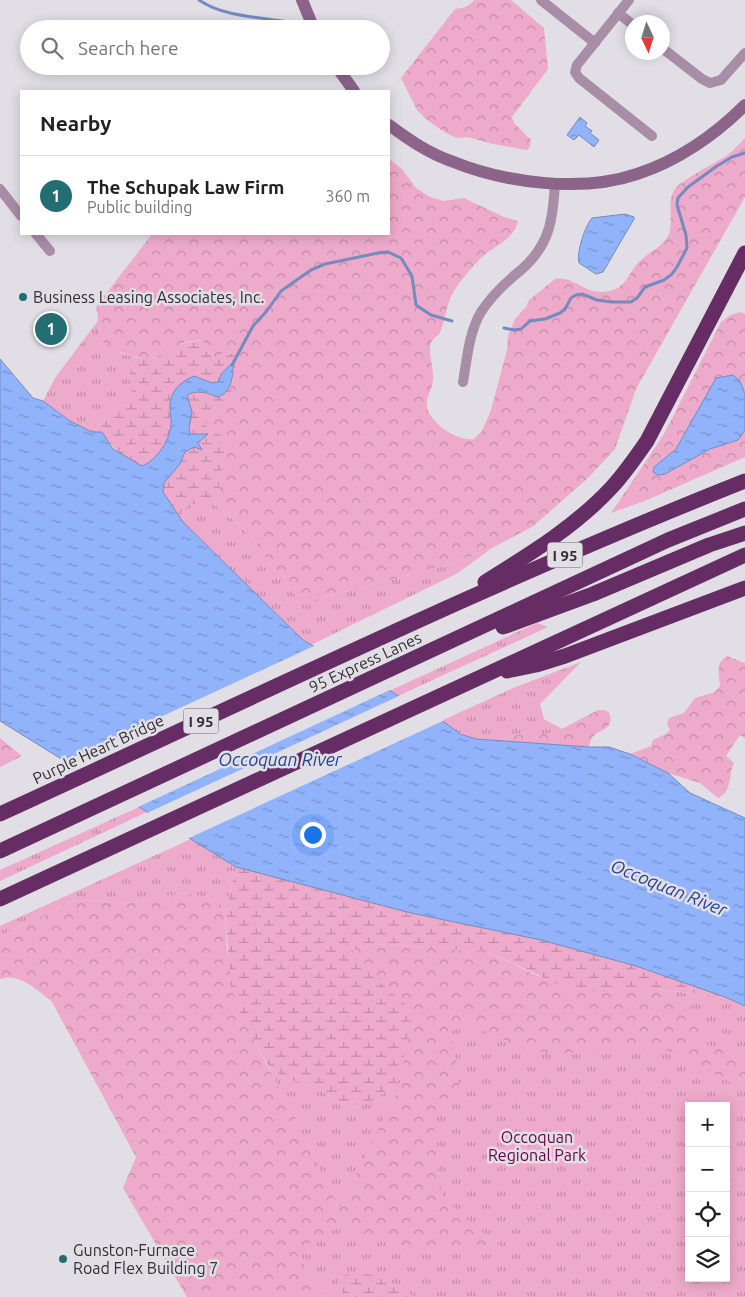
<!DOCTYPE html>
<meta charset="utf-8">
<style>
body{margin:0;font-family:Ubuntu,sans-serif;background:#f6f6f6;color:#202124}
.controls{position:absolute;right:15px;bottom:15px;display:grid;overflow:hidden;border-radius:0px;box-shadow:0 2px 12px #0003}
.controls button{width:45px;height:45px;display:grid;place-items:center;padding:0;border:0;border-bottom:1px solid #e0e0e0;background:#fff;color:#202124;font:25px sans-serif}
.compass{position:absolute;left:625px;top:15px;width:45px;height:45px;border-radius:50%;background:#fff;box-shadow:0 2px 12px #0003;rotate:176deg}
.you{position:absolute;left:312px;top:834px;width:18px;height:18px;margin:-12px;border:4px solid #fff;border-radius:50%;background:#1a73e8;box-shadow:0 0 0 8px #1a73e833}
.badge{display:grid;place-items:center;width:32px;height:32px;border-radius:50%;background:#236e73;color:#fff;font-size:16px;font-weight:700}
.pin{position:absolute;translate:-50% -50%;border:2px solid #fff;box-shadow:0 1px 5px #0006}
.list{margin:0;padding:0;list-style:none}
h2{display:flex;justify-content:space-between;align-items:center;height:65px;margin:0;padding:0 20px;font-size:21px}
h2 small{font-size:16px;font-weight:400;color:#757577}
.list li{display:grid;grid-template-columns:32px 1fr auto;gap:15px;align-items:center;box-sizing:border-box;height:80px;padding:0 20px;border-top:1px solid #e0e0e0}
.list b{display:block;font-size:19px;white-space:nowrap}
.list p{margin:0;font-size:16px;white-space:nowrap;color:#757577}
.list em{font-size:16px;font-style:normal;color:#757577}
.icon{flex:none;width:28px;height:28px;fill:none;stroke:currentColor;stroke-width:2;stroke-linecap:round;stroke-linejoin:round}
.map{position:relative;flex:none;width:745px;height:1297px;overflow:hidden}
.search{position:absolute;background:#fff;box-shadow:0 2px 12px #0003;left:20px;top:20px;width:370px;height:55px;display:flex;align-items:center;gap:12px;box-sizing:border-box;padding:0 18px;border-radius:28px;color:#757577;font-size:19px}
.panel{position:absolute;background:#fff;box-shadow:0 2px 12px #0003;left:20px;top:90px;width:370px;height:145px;border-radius:0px}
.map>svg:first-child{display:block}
.grass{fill:url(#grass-tufts);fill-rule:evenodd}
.forest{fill:url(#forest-crowns)}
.wetland{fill:url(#wetland-marsh)}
.water{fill:url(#water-ripples);stroke:#748bbf}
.pier{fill:#e1dee6}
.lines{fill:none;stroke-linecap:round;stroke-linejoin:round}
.stream{stroke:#748bbf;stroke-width:3}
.street{stroke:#a88da7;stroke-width:10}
.secondary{stroke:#8c648a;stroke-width:12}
.highway{stroke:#652d64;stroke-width:15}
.poi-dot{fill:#236e73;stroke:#e1dee6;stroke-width:2}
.labels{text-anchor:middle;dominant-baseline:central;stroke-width:5;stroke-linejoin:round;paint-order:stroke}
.shield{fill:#e1dee6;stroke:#666468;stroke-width:1}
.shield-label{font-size:15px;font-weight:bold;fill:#312f32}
.poi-label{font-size:16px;fill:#312f32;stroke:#e1dee6;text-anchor:start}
.street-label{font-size:16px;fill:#312f32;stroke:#e1dee6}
.park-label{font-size:16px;fill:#670343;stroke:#e1dee6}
.water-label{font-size:18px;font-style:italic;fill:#224294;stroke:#e1dee6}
</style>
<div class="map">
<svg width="745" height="1297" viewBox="0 0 745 1297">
<defs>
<pattern id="grass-tufts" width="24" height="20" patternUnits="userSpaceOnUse" patternTransform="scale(1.25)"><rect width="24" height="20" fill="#eeaaca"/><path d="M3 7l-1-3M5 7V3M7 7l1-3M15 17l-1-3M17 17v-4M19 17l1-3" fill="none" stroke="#c18ba5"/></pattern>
<pattern id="forest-crowns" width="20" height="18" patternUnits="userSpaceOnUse" patternTransform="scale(1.25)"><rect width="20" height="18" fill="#eeaaca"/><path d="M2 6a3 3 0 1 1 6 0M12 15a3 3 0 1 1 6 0" fill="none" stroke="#c18ba5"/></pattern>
<pattern id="wetland-marsh" width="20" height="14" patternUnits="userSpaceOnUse" patternTransform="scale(1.25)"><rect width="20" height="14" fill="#eeaaca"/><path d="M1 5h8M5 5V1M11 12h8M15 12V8" fill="none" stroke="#c18ba5"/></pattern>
<pattern id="water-ripples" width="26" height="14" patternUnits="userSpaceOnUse" patternTransform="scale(1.25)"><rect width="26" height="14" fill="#91b3fb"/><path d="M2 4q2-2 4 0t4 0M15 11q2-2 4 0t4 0" fill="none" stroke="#7792cc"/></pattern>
</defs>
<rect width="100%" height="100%" fill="#e1dee6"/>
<!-- grass -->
<g class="grass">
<path d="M 100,318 L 97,328 L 121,353 L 137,358 L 130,373 L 132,395 L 92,432 L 70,421 L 43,401 L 55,378 Z"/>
<path d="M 634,479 L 633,486 L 647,500 L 611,513 Z"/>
<path d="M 190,504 L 214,504 L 235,521 L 255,541 L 269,563 L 283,576 L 292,592 L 312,604 L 324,597 L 444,566 L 492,548 L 458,573 L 311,645 L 303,640 L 183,522 L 181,511 Z"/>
<path d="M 537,623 L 548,627 L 398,696 L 389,691 Z"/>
<path d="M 581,662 L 540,704 L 544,719 L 562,729 L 554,733 L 544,734 L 516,735 L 499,741 L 476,739 L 460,734 L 441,721 L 513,688 Z"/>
<path d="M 139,807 L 147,812 L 0,881 L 0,870 Z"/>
<path d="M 191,839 L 236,867 L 225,913 L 208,897 L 183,893 L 130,903 L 76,900 L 0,936 L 0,926 Z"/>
<path d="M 349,955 L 725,997 L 745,1006 L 745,1297 L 327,1297 L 293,1248 L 339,1208 L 267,1064 L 284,1079 L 316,1088 L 338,1101 L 373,1101 L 400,1078 ZM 689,1106 L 726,1106 L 726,1278 L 689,1278 Z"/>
</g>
<!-- forest -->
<g class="forest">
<path d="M 475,0 L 511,0 L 544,28 L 548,69 L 512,117 L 514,123 L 531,140 L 530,147 L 527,150 L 493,144 L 467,137 L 457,138 L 444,132 L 426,119 L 417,110 L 401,78 L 455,9 L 466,7 Z"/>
<path d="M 745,138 L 745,197 L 636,389 L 615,449 L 588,478 L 532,527 L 492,548 L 444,566 L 324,597 L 312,604 L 304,605 L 292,592 L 283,576 L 269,563 L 255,541 L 235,521 L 214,504 C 221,485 222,464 227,444 L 211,431 L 204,430 C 210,408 214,406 231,393 L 235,355 L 215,358 L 202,340 C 196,341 188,341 183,343 C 180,345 177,349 174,350 C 143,367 123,355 97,338 C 96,326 100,318 96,307 L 152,234 L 389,234 L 389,159 L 402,169 L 416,188 L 430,197 L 444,201 L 464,198 L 504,217 L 518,221 C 514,240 494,246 481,258 C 472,267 461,280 454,291 C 445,305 446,322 439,334 C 435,338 431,340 430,346 C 429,357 434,369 433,381 C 430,397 420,403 434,420 C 443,431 461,441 474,439 L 482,431 L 491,410 L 507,350 L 508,336 L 515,319 L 526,307 L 529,300 L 555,279 C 576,275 586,299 613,290 C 628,285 630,269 641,260 C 649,252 664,246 669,234 C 674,220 666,202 675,189 C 681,180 714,164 726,156 C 733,151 739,144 745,138 Z"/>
<path d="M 740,312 L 745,314 L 745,394 L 740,381 L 716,378 L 676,449 L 654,467 L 697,456 L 710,449 L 738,440 L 745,430 L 745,457 L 647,500 L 633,486 L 634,479 L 664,434 L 721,322 L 731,315 Z"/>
<path d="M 727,656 L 745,663 L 745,738 L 740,735 L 726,756 L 734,763 C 728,775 733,791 718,798 L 700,783 L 668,773 L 630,754 L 651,746 L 653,740 L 666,734 L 670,730 L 667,724 L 669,718 L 684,713 L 695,698 L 715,692 L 720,686 C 719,674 715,663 727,656 Z"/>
<path d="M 598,710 L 604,710 L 609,712 C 616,731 598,728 591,739 C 590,741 590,744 589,747 L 499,741 L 516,735 L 554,733 Z"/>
<path d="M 0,738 L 22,756 L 0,767 Z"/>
<path d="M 183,893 L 208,897 L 225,913 L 227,950 L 244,1022 L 295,1118 L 339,1208 L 398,1091 L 413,1011 L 349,955 L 358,947 L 388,944 L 488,952 L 538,976 L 622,991 L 656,989 L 695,1009 L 703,1025 L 697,1041 L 745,1057 L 745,1090 L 670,1051 L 644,1047 L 605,1048 L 570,1053 L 549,1054 L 514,1045 L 476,1028 L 467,1025 L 451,1031 L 459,1081 L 459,1088 L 446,1103 L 434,1120 L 435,1148 L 442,1195 L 459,1213 L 504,1249 L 417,1249 L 331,1224 L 323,1240 L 293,1248 L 327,1297 L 187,1297 L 123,1188 L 136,1157 L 52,1002 C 41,993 27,980 13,978 C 9,977 4,978 0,979 L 0,936 L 76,900 L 130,903 Z"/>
</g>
<!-- wetland -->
<g class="wetland">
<path d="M 203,340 L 215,358 L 225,352 L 235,355 L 231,393 C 215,405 209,409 205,429 L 221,435 L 227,444 C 222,464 221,485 214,504 L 190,504 L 181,511 L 183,522 L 163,492 L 164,483 L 180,464 L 185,452 L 194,447 L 201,450 L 198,443 L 204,438 L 201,433 L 195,435 L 190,434 L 189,429 L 192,412 L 187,395 C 197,390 207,392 217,397 C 231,390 235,377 233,362 L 222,373 L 218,382 L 213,384 L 194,376 L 170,406 C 170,413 172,421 171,427 C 168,442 156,461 142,466 C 124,458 112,449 102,432 L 92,432 L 132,395 L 130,373 L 137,358 L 154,358 L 173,350 L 184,343 Z"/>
<path d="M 236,867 L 411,913 L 541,940 L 636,966 L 725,997 L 656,989 L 575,992 L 488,952 L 388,944 L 358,947 L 349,955 L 413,1011 L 400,1078 L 373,1101 L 354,1105 L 338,1101 L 316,1088 L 284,1079 L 267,1064 L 244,1023 L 231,986 L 225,913 Z"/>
<path d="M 353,1272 C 381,1274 392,1285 416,1297 L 344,1297 L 338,1281 L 343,1276 Z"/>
</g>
<!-- water -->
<g class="water">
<path d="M 580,117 L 587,123 L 585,126 L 592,131 L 590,133 L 599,140 L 594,147 L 579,135 L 574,140 L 567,135 Z"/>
<path d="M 625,214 L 634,217 L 634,219 L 603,272 L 596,274 L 579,263 C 576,253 585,226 592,218 Z"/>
<path d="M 0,359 L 33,398 L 43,401 L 70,421 L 92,432 L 102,432 L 113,449 L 142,466 C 156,461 170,440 171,425 C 172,420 170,414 170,409 C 169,392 180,382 194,376 L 212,383 L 218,382 L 222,373 L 233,362 C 234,375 231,394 217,397 C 207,392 197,390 187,395 L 192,412 L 189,429 L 190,434 L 208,434 L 198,443 L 202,450 L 194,447 L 185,452 L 180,464 L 164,483 L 163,492 L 183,522 L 303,640 L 447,724 L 460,734 L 476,739 L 589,747 L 609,747 L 630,754 L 668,773 L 690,793 L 745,818 L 745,1006 L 725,997 L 636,966 L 541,940 L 411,913 L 236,867 L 0,721 Z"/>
<path d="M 733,375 L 740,381 L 745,394 L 745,430 L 738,440 L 710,449 L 665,474 L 658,475 L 653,472 L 654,467 L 676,449 L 716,378 Z"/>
</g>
<!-- pier -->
<g class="pier">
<path d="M 316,645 L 392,689 L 136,808 L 61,763 Z"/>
<path d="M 401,695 L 445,720 L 187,839 L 145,814 Z"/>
</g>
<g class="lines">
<!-- stream -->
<g class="stream">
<path d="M 199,0 C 222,16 256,17 283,21"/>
<path d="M 504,328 L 514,330 L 521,329 L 530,321 L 545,319 L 560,313 L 565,309 L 571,298 L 576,295 L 582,294 L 597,300 L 612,302 L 631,302 L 637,298 L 645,287 L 664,280 L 672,274 L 677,267 L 687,248 L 686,235 L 677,205 L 678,198 L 688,187 L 717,166 L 732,157 L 745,153"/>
<path d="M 232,365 L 253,326 L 266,312 L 281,291 L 311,270 L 325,264 L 378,253 L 388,252 L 401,258 L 412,276 L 416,305 L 431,315 L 452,321"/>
</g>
<!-- street -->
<g class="street">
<path d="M 541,0 L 595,43"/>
<path d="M 629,0 L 577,65 L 575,72 L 579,78 L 652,136"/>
<path d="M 618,13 L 632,24"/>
<path d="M 662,48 L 702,79 L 710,83 L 721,80 L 745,53"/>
<path d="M 0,189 L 21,216"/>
<path d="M 36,234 L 50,251"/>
<path d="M 463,382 C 467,359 469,332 481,312 C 492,295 506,282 521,270 C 550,245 553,219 555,183"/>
</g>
<!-- secondary -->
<g class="secondary">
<path d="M 302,0 L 314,29"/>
<path d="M 336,66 L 354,91"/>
<path d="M 389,125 C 408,139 428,153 451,161 C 505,183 581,193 637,174 C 677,161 715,135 745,105"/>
</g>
<!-- highway -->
<g class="highway">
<path d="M 485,582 C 530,554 576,526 612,487 C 625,473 636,457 647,441 L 745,253"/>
<path d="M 503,627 L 593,594 L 709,545 L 745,533"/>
<path d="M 507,671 L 536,665 L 565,656 L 745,588"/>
<path d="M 0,814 C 247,701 492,581 745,481"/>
<path d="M 0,851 L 668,540 L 745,509"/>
<path d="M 0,899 L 745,555"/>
</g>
</g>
<!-- markers -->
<g class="poi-dot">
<circle cx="23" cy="297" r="5"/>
<circle cx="63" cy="1259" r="5"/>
</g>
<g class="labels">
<!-- shield labels -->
<g class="shield">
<rect x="547.5" y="542.5" width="35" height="25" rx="4"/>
<rect x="183.5" y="708.5" width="35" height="25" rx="4"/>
</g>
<g class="shield-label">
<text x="565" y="555">I 95</text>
<text x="201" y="721">I 95</text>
</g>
<!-- poi labels -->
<g class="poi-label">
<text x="33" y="297">Business Leasing Associates, Inc.</text>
<text x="73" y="1250">Gunston-Furnace<tspan x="73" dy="18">Road Flex Building 7</tspan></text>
</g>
<!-- street labels -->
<g class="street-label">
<text transform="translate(365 662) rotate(-25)">95 Express Lanes</text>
<text transform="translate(98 749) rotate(-25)">Purple Heart Bridge</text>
</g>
<!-- park labels -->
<g class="park-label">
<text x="537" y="1137">Occoquan<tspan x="537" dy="18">Regional Park</tspan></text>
</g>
<!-- water labels -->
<g class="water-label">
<text x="280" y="759">Occoquan River</text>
<text transform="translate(669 887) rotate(22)">Occoquan River</text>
</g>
</g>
</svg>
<div class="controls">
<button>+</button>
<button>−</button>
<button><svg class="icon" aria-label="locate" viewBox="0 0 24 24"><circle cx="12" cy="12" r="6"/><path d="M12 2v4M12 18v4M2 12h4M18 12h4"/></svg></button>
<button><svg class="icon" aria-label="layers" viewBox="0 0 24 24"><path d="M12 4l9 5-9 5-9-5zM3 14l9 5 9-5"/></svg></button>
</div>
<svg class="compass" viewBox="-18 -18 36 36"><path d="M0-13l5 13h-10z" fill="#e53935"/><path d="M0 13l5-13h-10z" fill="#757577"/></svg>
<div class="you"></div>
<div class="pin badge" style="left:51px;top:329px">1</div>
<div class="search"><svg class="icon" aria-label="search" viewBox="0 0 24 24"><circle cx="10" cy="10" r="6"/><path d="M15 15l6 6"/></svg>Search here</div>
<section class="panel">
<h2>Nearby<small></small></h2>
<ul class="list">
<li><span class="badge">1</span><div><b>The Schupak Law Firm</b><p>Public building</p></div><em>360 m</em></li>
</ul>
</section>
</div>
